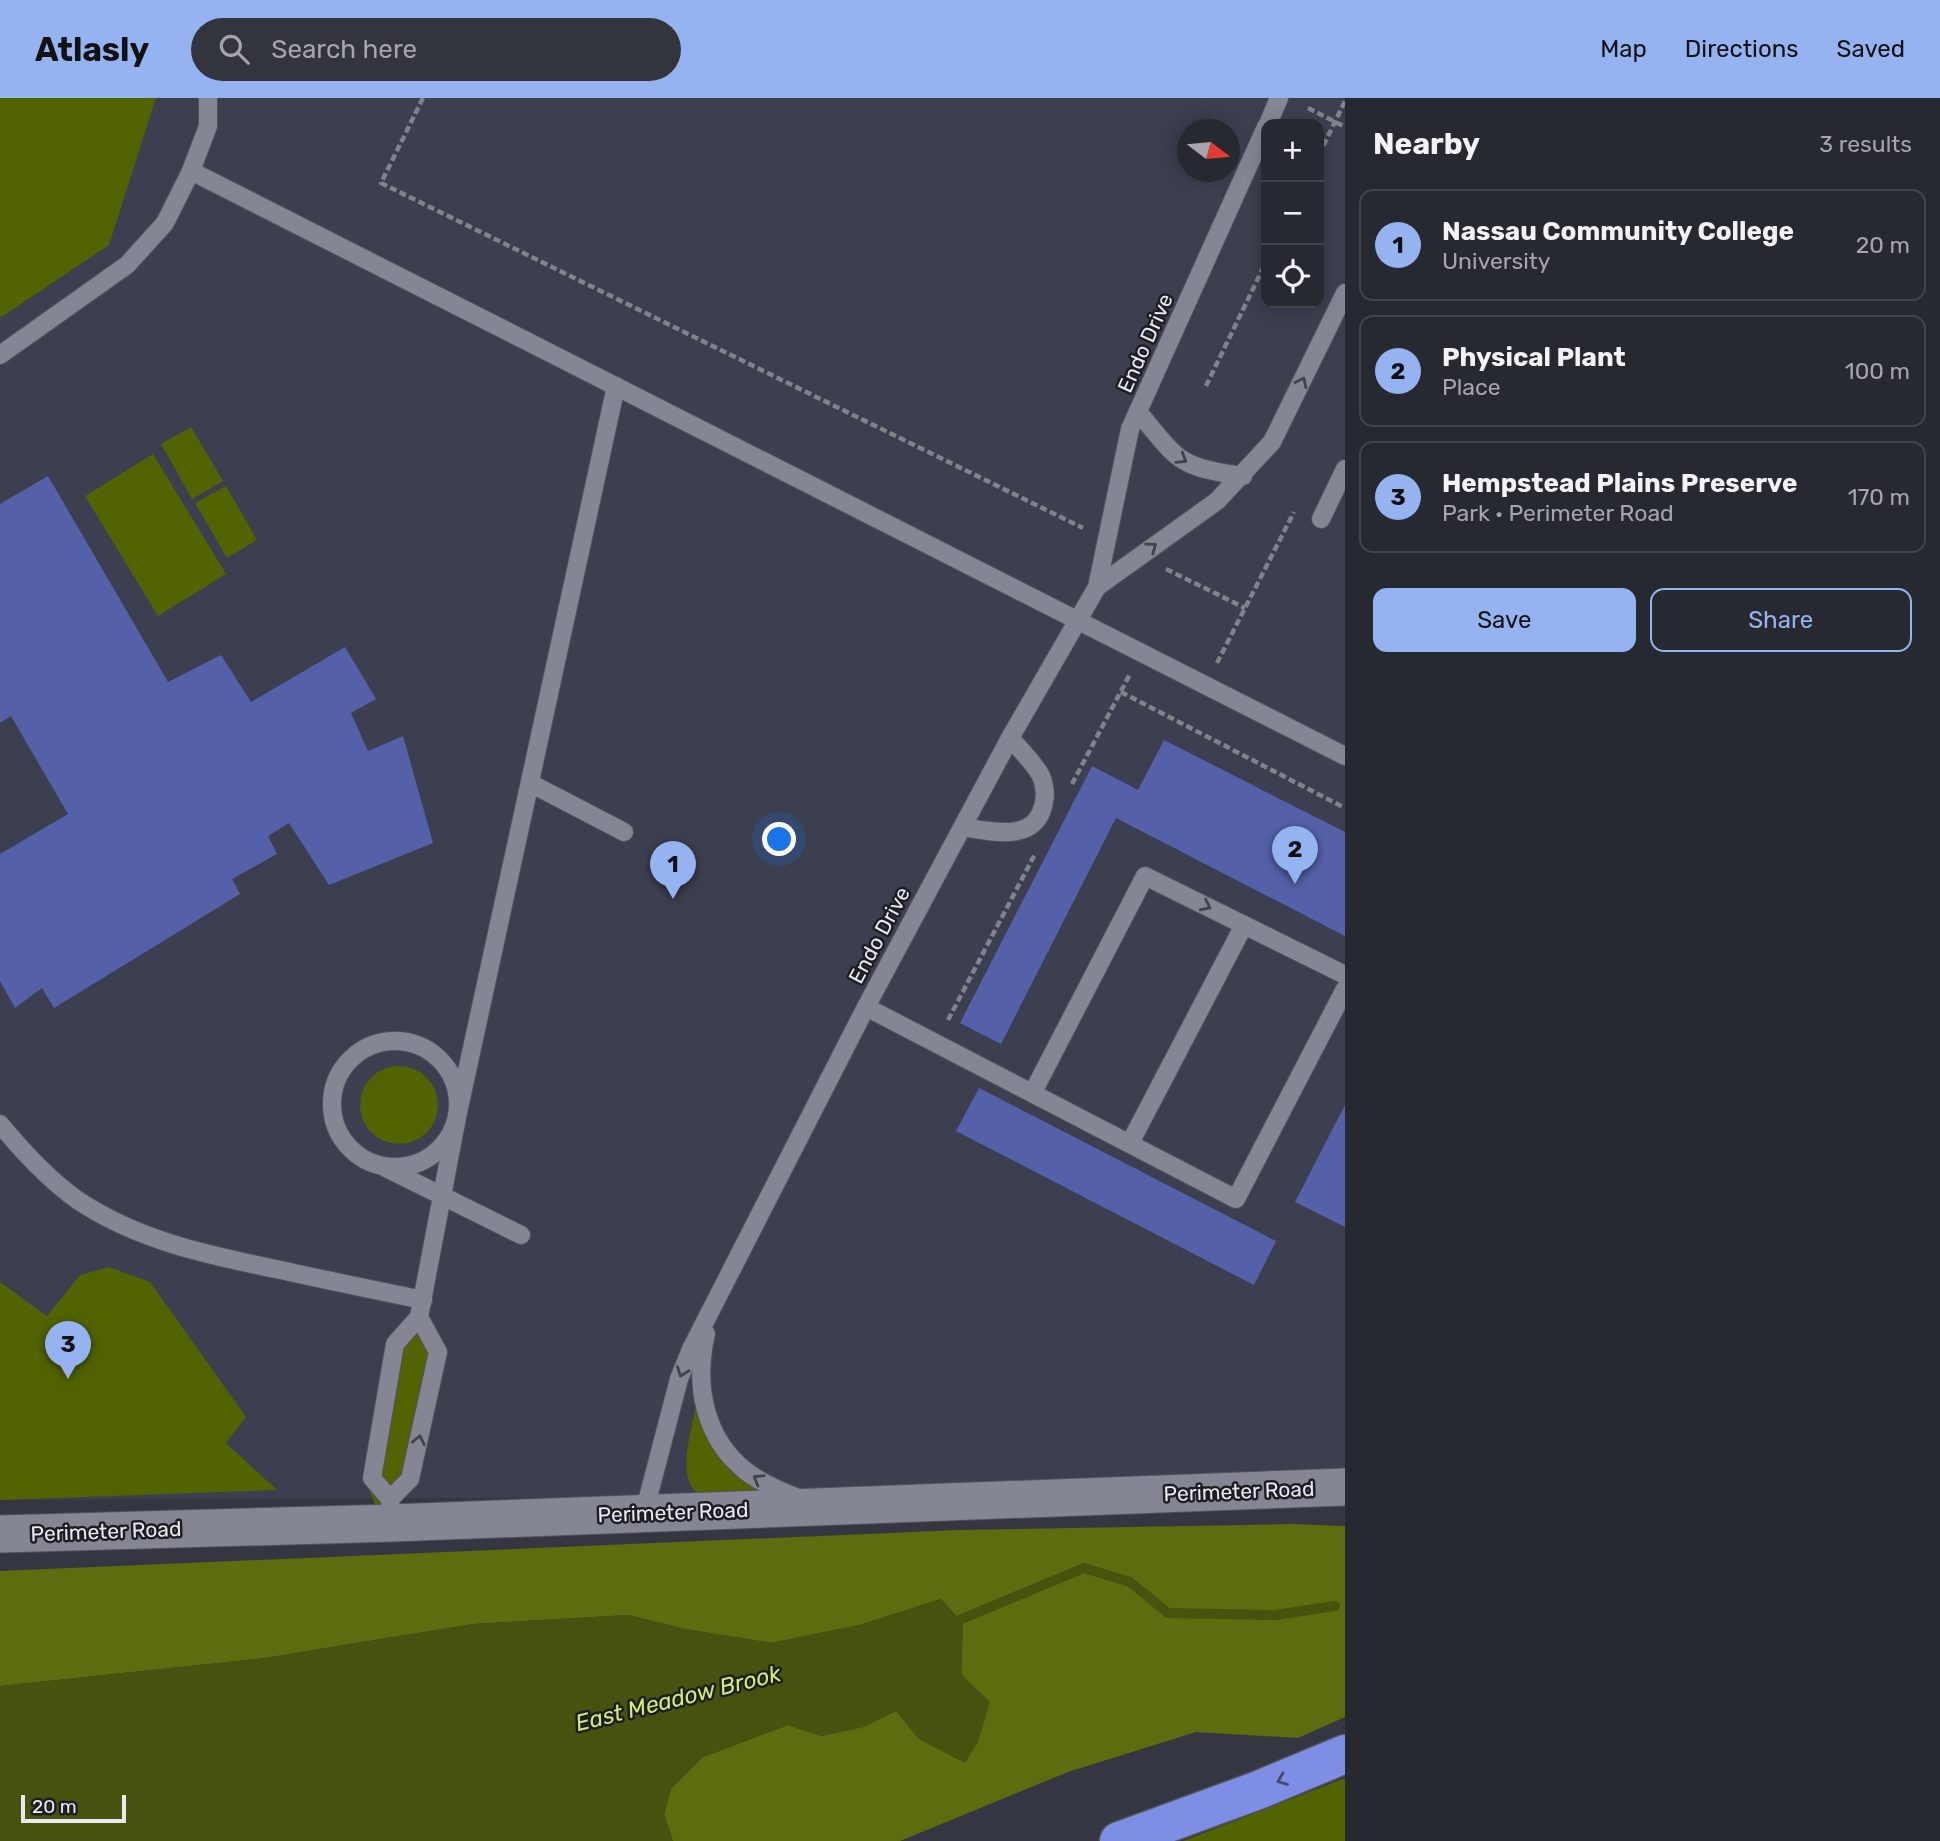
<!DOCTYPE html>
<meta charset="utf-8">
<style>
body{margin:0;font-family:Rubik,sans-serif;background:#33353d;color:#f1f3f6}
.controls{position:absolute;right:21px;top:21px;display:grid;overflow:hidden;border-radius:14px;box-shadow:0 4px 18px #0003}
.controls button{width:63px;height:63px;display:grid;place-items:center;padding:0;border:0;border-bottom:2px solid #43454d;background:#272931;color:#f1f3f6;font:35px sans-serif}
.compass{position:absolute;left:1177px;top:21px;width:63px;height:63px;border-radius:50%;background:#272931;box-shadow:0 4px 18px #0003;rotate:106deg}
.scale{position:absolute;left:21px;bottom:18px;width:105px;box-sizing:border-box;padding-left:7px;border:4px solid #e8eaf1;border-top:0;font-size:19px;line-height:24px;white-space:nowrap;color:#e8eaf1;-webkit-text-stroke:5px #1d1e23;paint-order:stroke}
.you{position:absolute;left:780px;top:742px;width:24px;height:24px;margin:-18px;border:5px solid #fff;border-radius:50%;background:#1a73e8;box-shadow:0 0 0 10px #1a73e833}
.badge{display:grid;place-items:center;width:46px;height:46px;border-radius:50%;background:#95b2f1;color:#111;font-size:23px;font-weight:700}
.pin{position:absolute;translate:-50% -58px;filter:drop-shadow(0 2px 4px #0008)}
.pin::after{content:'';position:absolute;top:37px;width:24px;height:21px;background:inherit;clip-path:polygon(0 0,100% 0,50% 100%)}
.list{margin:0;padding:0;list-style:none}
h2{display:flex;justify-content:space-between;align-items:center;height:91px;margin:0;padding:0 28px;font-size:30px}
h2 small{font-size:23px;font-weight:400;color:#a4a6ab}
.list li{display:grid;grid-template-columns:46px 1fr auto;gap:21px;align-items:center;box-sizing:border-box;height:112px;margin:0 14px 14px;padding:0 14px;border:2px solid #43454d;border-radius:14px}
.list b{display:block;font-size:26px;white-space:nowrap}
.list p{margin:0;font-size:23px;white-space:nowrap;color:#a4a6ab}
.list em{font-size:23px;font-style:normal;color:#a4a6ab}
.actions{display:flex;gap:14px;padding:21px 28px}
.actions a{flex:1;padding:16px 0;border:2px solid #95b2f1;border-radius:14px;text-align:center;font-size:24px;color:#95b2f1}
.actions .main{background:#95b2f1;color:#111}
.icon{flex:none;width:38px;height:38px;fill:none;stroke:currentColor;stroke-width:2;stroke-linecap:round;stroke-linejoin:round}
.map{position:relative;flex:none;width:1345px;height:1743px;overflow:hidden}
header{display:flex;align-items:center;gap:42px;box-sizing:border-box;height:98px;padding:0 35px;background:#95b2f1;color:#111}
header strong{font-size:33px}
nav{display:flex;gap:38px;margin-inline-start:auto;font-size:24px}
.search{width:490px;height:63px;background:#33353d;display:flex;align-items:center;gap:18px;box-sizing:border-box;padding:0 24px;border-radius:38px;color:#a4a6ab;font-size:26px}
main{display:flex}
aside{flex:1;background:#272931}
.map>svg:first-child{display:block}
.built{fill:#3b3f4f;fill-rule:evenodd}
.green{fill:#526302}
.forest{fill:#5b6d0e}
.water{fill:#45530e}
.lines{fill:none;stroke-linecap:round;stroke-linejoin:round}
.stream{stroke:#45530e;stroke-width:10}
.building{fill:#5461a9}
.lane-casing{stroke:#51535c;stroke-width:20}
.street-casing{stroke:#51535c;stroke-width:39}
.highway-casing{stroke:#51535c;stroke-width:41}
.path{stroke:#80838c;stroke-width:4.5;stroke-dasharray:7 3.5;stroke-linecap:butt}
.lane{stroke:#848793;stroke-width:18}
.street{stroke:#848793;stroke-width:37}
.highway{stroke:#7e8ee5;stroke-width:38}
.oneway{stroke:#41434a}
.oneway2{stroke:#444b71}
.labels{text-anchor:middle;dominant-baseline:central;stroke-width:5;stroke-linejoin:round;paint-order:stroke}
.street-label{font-size:21px;fill:#e8eaf1;stroke:#1d1e23}
.water-label{font-size:23px;font-style:italic;fill:#cfeb78;stroke:#1d1e23}
</style>
<header>
<strong>Atlasly</strong>
<div class="search"><svg class="icon" aria-label="search" viewBox="0 0 24 24"><circle cx="10" cy="10" r="6"/><path d="M15 15l6 6"/></svg>Search here</div>
<nav><a>Map</a><a>Directions</a><a>Saved</a></nav>
</header>
<main>
<div class="map">
<svg width="1345" height="1743" viewBox="0 0 1345 1743">
<rect width="100%" height="100%" fill="#343741"/>
<!-- built -->
<path class="built" d="M 0,0 L 1345,0 L 1345,1396 L 0,1402 ZM 1266,26 L 1319,26 L 1319,205 L 1266,205 ZM 1188,32 L 1230,32 L 1230,74 L 1188,74 Z"/>
<!-- green -->
<g class="green">
<path d="M 0,0 L 156,0 L 109,147 L 0,220 Z"/>
<path d="M 191,329 L 223,383 L 192,401 L 161,346 Z"/>
<path d="M 153,356 L 226,476 L 158,518 L 85,398 Z"/>
<path d="M 226,388 L 257,442 L 227,460 L 195,405 Z"/>
<circle cx="399" cy="1007" r="39"/>
<path d="M 109,1169 L 150,1184 L 246,1319 L 226,1345 L 277,1392 L 0,1402 L 0,1184 L 47,1218 L 80,1177 Z"/>
<path d="M 417,1207 L 438,1254 L 407,1394 L 382,1424 L 366,1384 L 395,1246 Z"/>
<path d="M 696,1307 L 754,1389 L 760,1393 C 743,1394 722,1399 705,1397 C 672,1392 693,1327 696,1307 Z"/>
<path d="M 1345,1680 L 1345,1743 L 1183,1743 Z"/>
</g>
<!-- forest -->
<path class="forest" d="M 1293,1426 L 1345,1428 L 1345,1619 L 1298,1640 L 1196,1634 L 1068,1674 L 900,1743 L 673,1743 L 664,1716 L 671,1691 L 703,1659 L 788,1627 L 821,1638 L 863,1629 L 896,1613 L 920,1642 L 961,1576 L 963,1526 L 941,1501 L 860,1527 L 771,1545 L 685,1531 L 628,1517 L 473,1526 L 265,1560 L 0,1588 L 0,1473 L 959,1432 Z"/>
<!-- water -->
<path class="water" d="M 941,1501 L 963,1527 L 961,1576 L 990,1604 L 978,1644 L 965,1665 L 920,1642 L 896,1613 L 863,1629 L 821,1638 L 788,1627 L 703,1659 L 671,1691 L 664,1716 L 673,1743 L 0,1743 L 0,1588 L 265,1560 L 473,1526 L 628,1517 L 685,1531 L 771,1545 L 860,1527 Z"/>
<g class="lines">
<!-- stream -->
<path class="stream" d="M 947,1527 L 1084,1470 L 1130,1484 L 1168,1515 L 1275,1517 L 1335,1508"/>
</g>
<!-- building -->
<g class="building">
<path d="M 48,378 L 168,584 L 221,557 L 251,604 L 345,549 L 376,601 L 351,615 L 368,653 L 403,638 L 433,745 L 329,787 L 289,725 L 268,738 L 277,756 L 232,781 L 240,796 L 54,910 L 42,890 L 15,910 L 0,883 L 0,756 L 68,716 L 11,618 L 0,625 L 0,406 Z"/>
<path d="M 1164,642 L 1345,734 L 1345,838 L 1116,720 L 1001,946 L 960,925 L 1092,668 L 1138,692 Z"/>
<path d="M 979,990 L 1276,1143 L 1254,1187 L 956,1033 Z"/>
<path d="M 1345,1007 L 1345,1129 L 1295,1104 Z"/>
</g>
<g class="lines">
<defs>
<g id="lane">
<path d="M 1268,26 L 1279,0"/>
<path d="M 191,73 L 1345,658"/>
<path d="M 0,257 L 127,167 L 165,125 L 191,73 L 208,28 L 208,0"/>
<path d="M 1139,315 C 1179,363 1178,369 1243,378"/>
<path d="M 1321,421 L 1345,371"/>
<path d="M 1097,489 L 1217,403 L 1272,344 L 1345,195"/>
<path d="M 530,685 L 624,734"/>
<path d="M 963,729 C 993,734 1037,745 1044,704 C 1046,695 1044,681 1038,673 C 1030,661 1020,651 1010,640"/>
<path d="M 866,909 L 1236,1101 L 1345,891"/>
<circle cx="395" cy="1006" r="63"/>
<path d="M 1033,994 L 1145,778 L 1345,877"/>
<path d="M 0,1026 C 23,1054 47,1080 76,1101 C 136,1142 207,1157 276,1171 C 325,1182 374,1192 423,1202"/>
<path d="M 1130,1045 L 1244,827"/>
<path d="M 386,1070 L 521,1137"/>
<path d="M 419,1219 L 457,1019 L 616,288"/>
<path d="M 706,1236 C 694,1287 704,1341 747,1374 C 763,1386 782,1394 801,1401"/>
<path d="M 390,1401 L 410,1381 L 438,1254 L 419,1219 L 395,1246 L 372,1380 L 390,1401 L 392,1425"/>
<path d="M 644,1415 L 679,1281 L 691,1251 L 866,909 L 1010,640 L 1097,489 L 1130,331 L 1266,29"/>
</g>
<path id="street" d="M 0,1436 L 392,1425 L 1345,1389"/>
<path id="highway" d="M 1119,1743 L 1256,1693 L 1345,1656"/>
</defs>
<!-- lane casing -->
<use href="#lane" class="lane-casing"/>
<!-- street casing -->
<use href="#street" class="street-casing"/>
<!-- highway casing -->
<use href="#highway" class="highway-casing"/>
<!-- path -->
<g class="path">
<path d="M 423,0 L 381,85 L 1083,430"/>
<path d="M 1308,10 L 1345,29"/>
<path d="M 1319,57 L 1345,3"/>
<path d="M 1206,288 L 1266,164"/>
<path d="M 1166,471 L 1245,510"/>
<path d="M 1217,565 L 1294,414"/>
<path d="M 1121,594 L 1345,710"/>
<path d="M 1072,686 L 1130,576"/>
<path d="M 948,922 L 1035,756"/>
</g>
<!-- lane -->
<use href="#lane" class="lane"/>
<!-- street -->
<use href="#street" class="street"/>
<!-- highway -->
<use href="#highway" class="highway"/>
</g>
<!-- one-way arrows -->
<defs><path id="oneway-chevron" d="M-2-3.5L2.5 0L-2 3.5" fill="none" stroke-width="1.6" stroke-linecap="round" stroke-linejoin="round" transform="scale(1.75)"/></defs>
<g class="oneway">
<use href="#oneway-chevron" transform="translate(1302 284) rotate(-64)"/>
<use href="#oneway-chevron" transform="translate(1182 361) rotate(32)"/>
<use href="#oneway-chevron" transform="translate(1152 449) rotate(-36)"/>
<use href="#oneway-chevron" transform="translate(1206 808) rotate(26)"/>
<use href="#oneway-chevron" transform="translate(682 1274) rotate(110)"/>
<use href="#oneway-chevron" transform="translate(419 1342) rotate(-78)"/>
<use href="#oneway-chevron" transform="translate(758 1381) rotate(-149)"/>
</g>
<use class="oneway2" href="#oneway-chevron" transform="translate(1282 1682) rotate(158)"/>
<g class="labels">
<!-- street labels -->
<g class="street-label">
<text transform="translate(1145 245) rotate(-66)">Endo Drive</text>
<text transform="translate(879 837) rotate(-62)">Endo Drive</text>
<text transform="translate(1239 1393) rotate(-2)">Perimeter Road</text>
<text transform="translate(673 1414) rotate(-2)">Perimeter Road</text>
<text transform="translate(106 1433) rotate(-2)">Perimeter Road</text>
</g>
<!-- water labels -->
<g class="water-label">
<text transform="translate(678 1600) rotate(-14)">East Meadow Brook</text>
</g>
</g>
</svg>
<div class="controls">
<button>+</button>
<button>−</button>
<button><svg class="icon" aria-label="locate" viewBox="0 0 24 24"><circle cx="12" cy="12" r="6"/><path d="M12 2v4M12 18v4M2 12h4M18 12h4"/></svg></button>
</div>
<svg class="compass" viewBox="-18 -18 36 36"><path d="M0-13l5 13h-10z" fill="#e53935"/><path d="M0 13l5-13h-10z" fill="#a4a6ab"/></svg>
<div class="scale">20 m</div>
<div class="you"></div>
<div class="pin badge" style="left:673px;top:801px">1</div>
<div class="pin badge" style="left:1295px;top:786px">2</div>
<div class="pin badge" style="left:68px;top:1281px">3</div>
</div>
<aside>
<h2>Nearby<small>3 results</small></h2>
<ul class="list">
<li><span class="badge">1</span><div><b>Nassau Community College</b><p>University</p></div><em>20 m</em></li>
<li><span class="badge">2</span><div><b>Physical Plant</b><p>Place</p></div><em>100 m</em></li>
<li><span class="badge">3</span><div><b>Hempstead Plains Preserve</b><p>Park · Perimeter Road</p></div><em>170 m</em></li>
</ul>
<div class="actions"><a class="main">Save</a><a>Share</a></div>
</aside>
</main>
